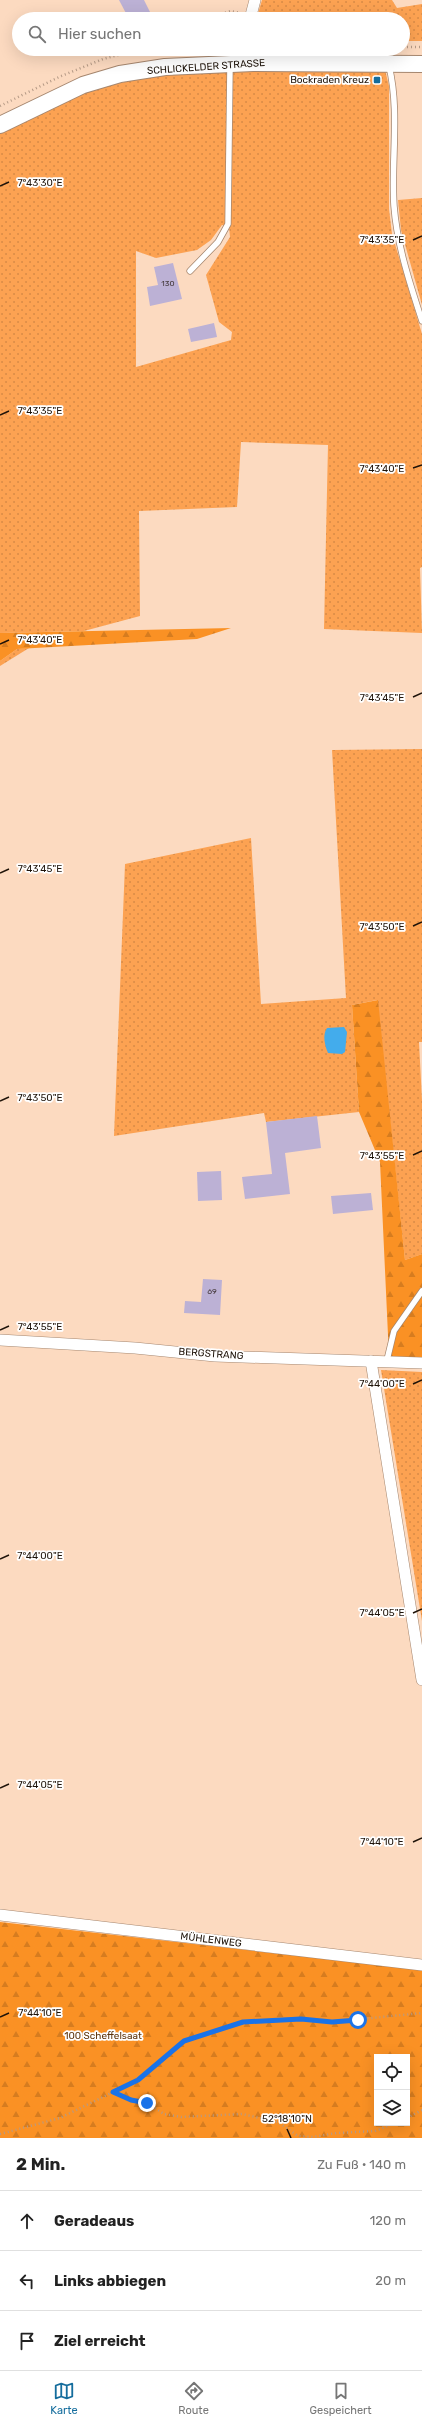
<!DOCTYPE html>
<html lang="de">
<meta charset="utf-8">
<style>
body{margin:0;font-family:Rubik,sans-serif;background:#f2f2f2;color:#222}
.controls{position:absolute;right:12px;bottom:12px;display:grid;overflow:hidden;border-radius:0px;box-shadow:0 4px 16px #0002}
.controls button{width:36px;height:36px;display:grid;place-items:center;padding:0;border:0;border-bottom:1px solid #e0e0e0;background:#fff;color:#222;font:20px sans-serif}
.stop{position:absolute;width:12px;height:12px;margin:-9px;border:3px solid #1a73e8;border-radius:50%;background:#fff}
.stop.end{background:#1a73e8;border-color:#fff;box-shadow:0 1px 4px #0008}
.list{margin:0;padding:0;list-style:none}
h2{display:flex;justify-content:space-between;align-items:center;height:52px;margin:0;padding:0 16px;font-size:17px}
h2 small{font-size:13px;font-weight:400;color:#767676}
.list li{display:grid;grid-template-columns:26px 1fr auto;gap:12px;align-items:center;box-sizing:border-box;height:60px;padding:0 16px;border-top:1px solid #e0e0e0}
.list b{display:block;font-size:15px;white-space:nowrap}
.list em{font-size:13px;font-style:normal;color:#767676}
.icon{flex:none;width:22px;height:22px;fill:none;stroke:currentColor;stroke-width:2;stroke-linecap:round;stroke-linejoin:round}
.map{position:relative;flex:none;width:422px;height:2138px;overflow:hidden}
.search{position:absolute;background:#fff;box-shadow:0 4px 16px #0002;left:12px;right:12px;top:12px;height:44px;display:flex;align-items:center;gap:10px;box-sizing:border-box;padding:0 14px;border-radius:22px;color:#767676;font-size:15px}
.sheet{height:232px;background:#fff}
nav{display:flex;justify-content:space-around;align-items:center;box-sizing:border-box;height:56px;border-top:1px solid #e0e0e0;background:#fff;font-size:11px;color:#767676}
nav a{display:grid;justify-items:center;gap:2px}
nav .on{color:#156d9d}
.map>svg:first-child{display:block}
.green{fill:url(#green-dots);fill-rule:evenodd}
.forest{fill:url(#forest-firs);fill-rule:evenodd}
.water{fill:#43acec}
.building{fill:#bcb1d5}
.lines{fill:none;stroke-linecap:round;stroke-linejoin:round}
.lane-casing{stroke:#a6876f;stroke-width:7}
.street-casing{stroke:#a6876f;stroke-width:12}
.secondary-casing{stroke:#a6876f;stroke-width:18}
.path{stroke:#b59a86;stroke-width:2.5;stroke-dasharray:1 3;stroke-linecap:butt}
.lane{stroke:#fff;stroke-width:5.5}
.street{stroke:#fff;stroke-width:11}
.secondary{stroke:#fff;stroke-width:16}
.route{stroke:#1a73e8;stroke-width:5}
.ticks{fill:none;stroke:#1e1309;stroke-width:1.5}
.poi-dot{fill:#156d9d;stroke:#fff;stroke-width:1.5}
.labels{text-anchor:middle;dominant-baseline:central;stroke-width:3.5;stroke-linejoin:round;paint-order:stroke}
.number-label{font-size:8px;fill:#463a3c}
.street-label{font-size:10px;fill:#1e1309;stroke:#fff}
.poi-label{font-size:10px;fill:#1e1309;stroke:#fff;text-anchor:end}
.park-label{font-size:10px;fill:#5d330a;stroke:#fff}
.ticks-label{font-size:10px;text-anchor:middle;fill:#1e1309;stroke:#fff;stroke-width:3.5;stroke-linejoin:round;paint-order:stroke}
</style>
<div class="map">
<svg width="422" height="2138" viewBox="0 0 422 2138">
<defs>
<pattern id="green-dots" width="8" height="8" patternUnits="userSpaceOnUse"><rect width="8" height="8" fill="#fca252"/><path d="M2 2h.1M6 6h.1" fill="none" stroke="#d88b46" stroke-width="1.8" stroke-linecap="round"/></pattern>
<pattern id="forest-firs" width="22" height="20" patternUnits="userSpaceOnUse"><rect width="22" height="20" fill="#fa9124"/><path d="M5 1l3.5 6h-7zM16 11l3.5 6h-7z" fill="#d67c1f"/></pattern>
</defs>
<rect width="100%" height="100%" fill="#fcdac0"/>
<!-- green -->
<g class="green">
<path d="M 262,0 L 392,0 L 397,8 L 422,4 L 422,41 L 403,41 L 403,19 L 259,19 L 257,17 Z"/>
<path d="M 385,70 L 389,86 L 389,209 L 392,234 L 422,334 L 422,567 L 420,568 L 422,633 L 324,629 L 328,445 L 241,442 L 237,507 L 139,511 L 140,616 L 84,631 L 0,633 L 0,133 L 84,91 L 169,72 ZM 222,225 L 229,227 L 230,237 L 206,275 L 219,322 L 232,332 L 231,340 L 136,367 L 136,251 L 156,258 L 197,250 L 211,240 Z"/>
<path d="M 422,198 L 422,305 L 401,230 L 398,200 Z"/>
<path d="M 29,648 L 0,666 L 0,661 L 17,649 Z"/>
<path d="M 422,749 L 422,1042 L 419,1042 L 422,1100 L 422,1254 L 405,1260 L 377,1000 L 352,1005 L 359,1112 L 266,1122 L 264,1113 L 114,1136 L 125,864 L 251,838 L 261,1004 L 346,998 L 332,750 Z"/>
<path d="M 381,1370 L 422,1372 L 422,1621 Z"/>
</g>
<!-- forest -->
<g class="forest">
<path d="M 231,628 L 197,639 L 17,649 L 0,661 L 0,633 Z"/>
<path d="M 378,1000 L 405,1260 L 422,1254 L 422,1358 L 389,1357 L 380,1162 L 359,1112 L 352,1005 Z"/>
<path d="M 0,1922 L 422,1970 L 422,2138 L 0,2138 ZM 377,2057 L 407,2057 L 407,2123 L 377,2123 Z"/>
</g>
<!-- water -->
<path class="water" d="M 344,1027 L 347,1032 L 345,1052 L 342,1054 L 328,1053 C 325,1046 322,1035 327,1028 Z"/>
<!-- building -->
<g class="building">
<path d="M 119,0 L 144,0 L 151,14 L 142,19 L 129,19 Z"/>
<path d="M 173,263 L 182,299 L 150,306 L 147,287 L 158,285 L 154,267 Z"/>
<path d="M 214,323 L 217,337 L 191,342 L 188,329 Z"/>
<path d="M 317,1116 L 321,1148 L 285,1153 L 290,1194 L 245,1199 L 242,1177 L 272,1174 L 266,1122 Z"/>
<path d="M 221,1171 L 222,1200 L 198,1201 L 197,1172 Z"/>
<path d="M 371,1193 L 373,1210 L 333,1214 L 331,1196 Z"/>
<path d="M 203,1279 L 222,1280 L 220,1315 L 184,1313 L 185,1301 L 201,1302 Z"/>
</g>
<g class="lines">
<defs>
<g id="lane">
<path d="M 389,66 C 400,111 391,160 394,206 C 397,245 410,284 422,321"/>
<path d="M 190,271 L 218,242 L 228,224 L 230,66"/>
<path d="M 387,1360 L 394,1331 L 422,1291"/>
</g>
<g id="street">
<path d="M 250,19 L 255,0"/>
<path d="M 251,49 L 253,63"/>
<path d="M 0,1340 L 135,1348 L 215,1356 L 422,1363"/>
<path d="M 371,1361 L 422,1680"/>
<path d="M 0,1915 L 422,1965"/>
</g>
<path id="secondary" d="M 0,125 L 83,85 L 120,74 L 165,67 L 253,63 L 422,64"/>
</defs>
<!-- lane casing -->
<use href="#lane" class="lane-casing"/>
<!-- street casing -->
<use href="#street" class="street-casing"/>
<!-- secondary casing -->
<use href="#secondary" class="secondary-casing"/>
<!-- path -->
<g class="path">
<path d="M 202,19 L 231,11 L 240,13"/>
<path d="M 403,47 L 422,47"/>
<path d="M 0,106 L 59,77 L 103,59 L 141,49"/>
<path d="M 114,2093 L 131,2100 L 147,2103 L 164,2114 L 181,2117 L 242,2114 L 278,2122 L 298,2136 L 313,2137 L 337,2133 L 375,2131 L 395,2123"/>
<path d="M 407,2118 L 422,2110"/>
<path d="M 0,2134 L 60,2118 L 138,2080 L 184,2041 L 243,2022 L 301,2019 L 332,2022 L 422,2013"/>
</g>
<!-- lane -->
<use href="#lane" class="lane"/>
<!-- street -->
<use href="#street" class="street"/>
<!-- secondary -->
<use href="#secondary" class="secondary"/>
</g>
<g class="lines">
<!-- route -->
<path class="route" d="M 147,2103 L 131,2100 L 113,2092 L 138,2080 L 184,2041 L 243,2022 L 301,2019 L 332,2022 L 358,2020"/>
</g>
<!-- ticks -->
<path class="ticks" d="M 0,186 L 9,182M 413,240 L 422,236M 0,415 L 9,411M 413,468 L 422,465M 0,644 L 9,640M 413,697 L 422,693M 0,873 L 9,869M 413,926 L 422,922M 0,1101 L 9,1097M 413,1155 L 422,1151M 0,1330 L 9,1326M 413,1384 L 422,1380M 0,1559 L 9,1555M 413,1613 L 422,1609M 0,1788 L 9,1784M 413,1842 L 422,1838M 0,2017 L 9,2013M 287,2129 L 291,2138"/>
<!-- markers -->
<rect class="poi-dot" x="373" y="76" width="8" height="8" rx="2"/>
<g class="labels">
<!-- number labels -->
<g class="number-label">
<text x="168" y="283">130</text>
<text x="212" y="1291">69</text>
</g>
<!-- street labels -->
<g class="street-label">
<text transform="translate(206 67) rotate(-4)">SCHLICKELDER STRASSE</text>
<text transform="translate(211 1354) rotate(4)">BERGSTRANG</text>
<text transform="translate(211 1940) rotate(7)">MÜHLENWEG</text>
</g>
<!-- poi labels -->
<g class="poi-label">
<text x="369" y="80">Bockraden Kreuz</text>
</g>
<!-- park labels -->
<g class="park-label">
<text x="103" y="2036">100 Scheffelsaat</text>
</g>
</g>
<g class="ticks-label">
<text x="40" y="186">7°43'30"E</text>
<text x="382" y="243">7°43'35"E</text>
<text x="40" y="414">7°43'35"E</text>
<text x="382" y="472">7°43'40"E</text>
<text x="40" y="643">7°43'40"E</text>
<text x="382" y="701">7°43'45"E</text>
<text x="40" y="872">7°43'45"E</text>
<text x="382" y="930">7°43'50"E</text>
<text x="40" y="1101">7°43'50"E</text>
<text x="382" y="1159">7°43'55"E</text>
<text x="40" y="1330">7°43'55"E</text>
<text x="382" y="1387">7°44'00"E</text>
<text x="40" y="1559">7°44'00"E</text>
<text x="382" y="1616">7°44'05"E</text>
<text x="40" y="1788">7°44'05"E</text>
<text x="382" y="1845">7°44'10"E</text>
<text x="40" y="2016">7°44'10"E</text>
<text x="287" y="2122">52°18'10"N</text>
</g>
</svg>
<div class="controls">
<button><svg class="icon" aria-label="locate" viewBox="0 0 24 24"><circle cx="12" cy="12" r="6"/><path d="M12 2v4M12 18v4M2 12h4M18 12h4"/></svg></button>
<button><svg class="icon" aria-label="layers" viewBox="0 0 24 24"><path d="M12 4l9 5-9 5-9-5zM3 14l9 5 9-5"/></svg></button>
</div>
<div class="stop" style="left:358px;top:2020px"></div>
<div class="stop end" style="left:147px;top:2103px"></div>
<div class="search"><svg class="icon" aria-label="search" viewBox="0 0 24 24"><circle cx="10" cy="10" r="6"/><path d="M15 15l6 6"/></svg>Hier suchen</div>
</div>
<section class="sheet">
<h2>2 Min.<small>Zu Fuß · 140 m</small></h2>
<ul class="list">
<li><svg class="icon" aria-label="ahead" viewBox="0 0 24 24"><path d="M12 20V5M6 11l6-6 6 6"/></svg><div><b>Geradeaus</b></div><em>120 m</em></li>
<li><svg class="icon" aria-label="left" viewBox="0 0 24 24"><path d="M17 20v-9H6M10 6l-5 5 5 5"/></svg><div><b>Links abbiegen</b></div><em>20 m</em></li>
<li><svg class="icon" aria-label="arrive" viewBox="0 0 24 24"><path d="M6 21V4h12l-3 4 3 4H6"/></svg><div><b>Ziel erreicht</b></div></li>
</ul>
</section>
<nav>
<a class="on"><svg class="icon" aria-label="map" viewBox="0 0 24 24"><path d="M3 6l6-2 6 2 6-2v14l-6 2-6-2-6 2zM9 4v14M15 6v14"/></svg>Karte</a>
<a><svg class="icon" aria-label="directions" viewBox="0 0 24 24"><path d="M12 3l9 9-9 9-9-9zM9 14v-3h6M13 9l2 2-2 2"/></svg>Route</a>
<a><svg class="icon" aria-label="saved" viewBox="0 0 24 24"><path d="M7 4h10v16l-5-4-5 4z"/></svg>Gespeichert</a>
</nav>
